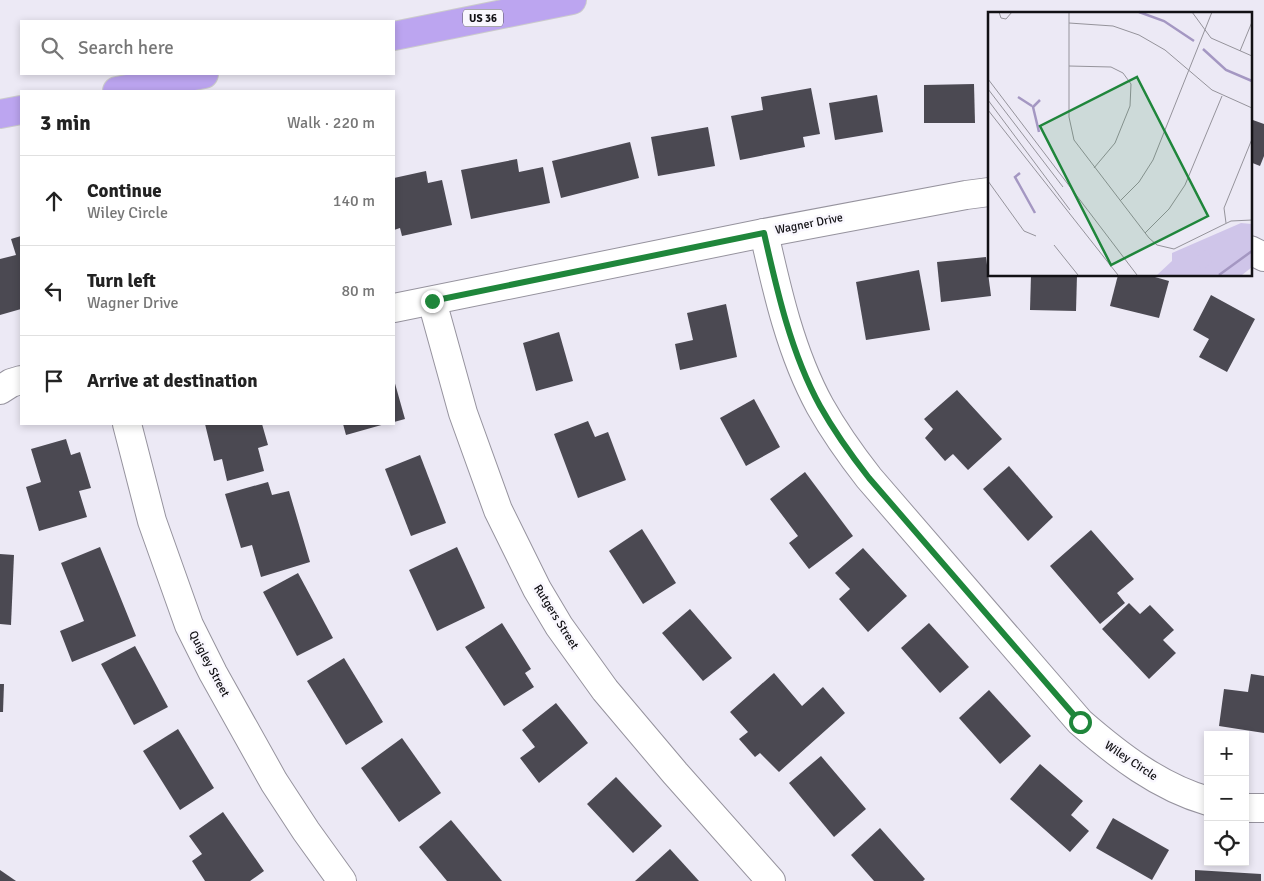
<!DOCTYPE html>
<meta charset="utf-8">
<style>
body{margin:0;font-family:Signika,sans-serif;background:#f6f6f6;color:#222}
.controls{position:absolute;right:15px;bottom:15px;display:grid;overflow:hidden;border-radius:0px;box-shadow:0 2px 8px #0003}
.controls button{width:45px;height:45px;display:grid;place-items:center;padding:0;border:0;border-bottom:1px solid #e0e0e0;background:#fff;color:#222;font:25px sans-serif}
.stop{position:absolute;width:15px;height:15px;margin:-11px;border:4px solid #1f863b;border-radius:50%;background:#fff}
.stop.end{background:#1f863b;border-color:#fff;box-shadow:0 1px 5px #0008}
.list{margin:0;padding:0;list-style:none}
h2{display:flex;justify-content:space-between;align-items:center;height:65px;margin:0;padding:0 20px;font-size:21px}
h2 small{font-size:16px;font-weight:400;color:#767676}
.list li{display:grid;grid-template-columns:32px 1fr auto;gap:15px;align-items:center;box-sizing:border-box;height:90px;padding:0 20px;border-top:1px solid #e0e0e0}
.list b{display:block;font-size:19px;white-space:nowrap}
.list p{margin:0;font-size:16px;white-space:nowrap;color:#767676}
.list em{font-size:16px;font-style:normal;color:#767676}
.icon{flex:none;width:28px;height:28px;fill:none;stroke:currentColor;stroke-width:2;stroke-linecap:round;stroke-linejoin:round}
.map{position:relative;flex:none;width:1264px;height:881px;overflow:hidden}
.search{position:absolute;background:#fff;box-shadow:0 2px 8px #0003;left:20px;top:20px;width:375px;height:55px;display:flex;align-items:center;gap:12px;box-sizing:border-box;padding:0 18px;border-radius:0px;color:#767676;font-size:19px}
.panel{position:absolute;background:#fff;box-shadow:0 2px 8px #0003;left:20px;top:90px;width:375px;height:335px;border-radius:0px}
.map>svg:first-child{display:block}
.building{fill:#4b4952}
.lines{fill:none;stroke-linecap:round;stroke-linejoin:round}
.street-casing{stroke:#96939e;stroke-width:30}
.highway-casing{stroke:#cbcbcc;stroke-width:30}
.street{stroke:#fff;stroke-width:28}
.highway{stroke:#bca5f0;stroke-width:28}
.route{stroke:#1f863b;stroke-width:6}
.labels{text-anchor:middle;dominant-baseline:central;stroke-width:5;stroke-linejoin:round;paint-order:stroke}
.shield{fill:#f9f7fe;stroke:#57565b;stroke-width:1}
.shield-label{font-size:11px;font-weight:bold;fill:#121115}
.street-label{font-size:12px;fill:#121115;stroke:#f9f7fe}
.inset-river{fill:none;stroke:#a497c2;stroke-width:2.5}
.inset-road{fill:none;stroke:#95939b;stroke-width:1}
.view{fill:#1f863b;fill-opacity:0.15;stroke:#1f863b;stroke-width:2.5}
.inset-edge{fill:none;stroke:#121115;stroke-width:2.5}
</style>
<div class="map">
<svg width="1264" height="881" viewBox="0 0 1264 881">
<rect width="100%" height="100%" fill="#ece9f5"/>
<!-- building -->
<g class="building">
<path d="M 974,84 L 975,123 L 924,123 L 924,85 Z"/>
<path d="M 811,88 L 820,134 L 803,137 L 805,147 L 740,160 L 731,116 L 763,110 L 761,97 Z"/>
<path d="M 877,95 L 883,132 L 835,140 L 829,103 Z"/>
<path d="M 1250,119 L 1264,124 L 1264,156 L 1260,166 L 1250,162 Z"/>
<path d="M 708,127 L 715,166 L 658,176 L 651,137 Z"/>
<path d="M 630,142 L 639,178 L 561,198 L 552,161 Z"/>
<path d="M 517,159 L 519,172 L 543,167 L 550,203 L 471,219 L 461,170 Z"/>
<path d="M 426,171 L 428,183 L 442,180 L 452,225 L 402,236 L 400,228 L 394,230 L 394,178 Z"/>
<path d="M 21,236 L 21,309 L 0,315 L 0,259 L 16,255 L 11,239 Z"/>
<path d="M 986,257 L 991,296 L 941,302 L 937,262 Z"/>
<path d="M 919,270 L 930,330 L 866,340 L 856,282 Z"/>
<path d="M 1031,275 L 1077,275 L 1076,311 L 1030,310 Z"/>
<path d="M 1118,275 L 1148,275 L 1169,281 L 1159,318 L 1110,306 Z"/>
<path d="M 1211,295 L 1255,319 L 1227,372 L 1199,357 L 1209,339 L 1193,330 Z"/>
<path d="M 726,304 L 737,357 L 680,370 L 675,344 L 693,340 L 687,313 Z"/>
<path d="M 559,332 L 573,381 L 536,391 L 523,343 Z"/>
<path d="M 394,380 L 405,419 L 394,422 Z"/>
<path d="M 957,390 L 1002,439 L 968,470 L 953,454 L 945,461 L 925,438 L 933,429 L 924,419 Z"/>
<path d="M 754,399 L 780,447 L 746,466 L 720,418 Z"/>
<path d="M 588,421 L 595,437 L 608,432 L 626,480 L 578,498 L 554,434 Z"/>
<path d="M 205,424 L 262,424 L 268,445 L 258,448 L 264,471 L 227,481 L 222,459 L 214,461 Z"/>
<path d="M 343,424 L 385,424 L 346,435 Z"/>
<path d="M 66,439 L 71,455 L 80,452 L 91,488 L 79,491 L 87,517 L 39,531 L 26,487 L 41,482 L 31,449 Z"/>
<path d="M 420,455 L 446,523 L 411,536 L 385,469 Z"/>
<path d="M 1009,466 L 1053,517 L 1028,541 L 983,489 Z"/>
<path d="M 805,472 L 853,536 L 809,569 L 789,543 L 798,536 L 770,499 Z"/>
<path d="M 268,482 L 272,495 L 289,491 L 310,562 L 261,577 L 252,545 L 241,548 L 225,494 Z"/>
<path d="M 642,529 L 676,583 L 643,604 L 609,551 Z"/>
<path d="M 1091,530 L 1134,579 L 1117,593 L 1125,603 L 1100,624 L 1050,566 Z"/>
<path d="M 100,547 L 136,636 L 72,662 L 60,631 L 84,621 L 61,563 Z"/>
<path d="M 457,547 L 485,608 L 437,631 L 409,570 Z"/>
<path d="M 863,548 L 907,596 L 868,632 L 839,599 L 850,589 L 835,573 Z"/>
<path d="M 0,554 L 14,555 L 11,625 L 0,624 Z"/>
<path d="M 298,573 L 333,638 L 297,656 L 263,592 Z"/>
<path d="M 1129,603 L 1140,614 L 1150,605 L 1174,630 L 1163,640 L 1176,653 L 1149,679 L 1102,629 Z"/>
<path d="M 690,609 L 732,658 L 703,681 L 662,633 Z"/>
<path d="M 502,623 L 531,669 L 525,673 L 534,687 L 504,706 L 465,647 Z"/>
<path d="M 929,623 L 969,667 L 940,693 L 901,648 Z"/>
<path d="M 135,646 L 168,707 L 134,725 L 101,664 Z"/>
<path d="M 344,658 L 383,722 L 346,745 L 307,681 Z"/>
<path d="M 774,673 L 802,706 L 823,687 L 845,713 L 779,772 L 760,753 L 755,757 L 739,739 L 748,732 L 730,712 Z"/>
<path d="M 1251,674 L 1264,676 L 1264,733 L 1219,726 L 1224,689 L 1248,692 Z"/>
<path d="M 0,684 L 4,684 L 3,712 L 0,712 Z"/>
<path d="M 989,690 L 1031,736 L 1000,764 L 959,718 Z"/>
<path d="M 556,703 L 588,743 L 539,783 L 520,758 L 535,747 L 522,730 Z"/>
<path d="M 178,729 L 214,788 L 180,810 L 143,751 Z"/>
<path d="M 402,738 L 441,793 L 399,822 L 361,768 Z"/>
<path d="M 821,756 L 866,809 L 834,837 L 789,783 Z"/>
<path d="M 1040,764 L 1083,801 L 1071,815 L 1089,831 L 1070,852 L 1010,799 Z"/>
<path d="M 616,777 L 662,826 L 633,853 L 587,804 Z"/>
<path d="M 223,812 L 264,871 L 250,881 L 205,881 L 192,861 L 202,854 L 189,836 Z"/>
<path d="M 1113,818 L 1169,850 L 1152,880 L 1096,848 Z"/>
<path d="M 451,820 L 502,881 L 447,881 L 419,847 Z"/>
<path d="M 880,828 L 925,879 L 923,881 L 874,881 L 851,855 Z"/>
<path d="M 670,849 L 699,881 L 635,881 Z"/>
<path d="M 0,870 L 16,881 L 0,881 Z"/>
<path d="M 1195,870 L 1261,874 L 1261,881 L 1195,881 Z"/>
</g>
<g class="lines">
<defs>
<g id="street">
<path d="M 764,233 C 777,291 791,353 820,406 C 834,431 851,455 869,478 L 1080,722 C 1118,755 1159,787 1208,801"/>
<path d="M 1250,250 L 1264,257"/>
<path d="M 432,301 L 463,413 L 498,510 L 537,589 L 559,626 L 605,690 L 675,773 L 771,881"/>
<path d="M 394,308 L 764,233 L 966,195 L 989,192"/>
<path d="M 0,390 L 11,383 L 21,380"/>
<path d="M 127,424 L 152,521 L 189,625 L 213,673 L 274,782 L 306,831 L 342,881"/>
<path d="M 1245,808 L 1264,808"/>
</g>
<g id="highway">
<path d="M 394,36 L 572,0"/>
<path d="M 117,91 L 204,74"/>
<path d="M 0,114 L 21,110"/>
</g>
</defs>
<!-- street casing -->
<use href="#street" class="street-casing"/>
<!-- highway casing -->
<use href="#highway" class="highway-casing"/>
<!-- street -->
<use href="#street" class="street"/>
<!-- highway -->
<use href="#highway" class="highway"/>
</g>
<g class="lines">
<!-- route -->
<path class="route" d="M 432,301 L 764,233 C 777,291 791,353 820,406 C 834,431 851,455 869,478 L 1080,722"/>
</g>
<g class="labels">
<!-- shield labels -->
<rect class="shield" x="463" y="9.5" width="40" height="17" rx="4"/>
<g class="shield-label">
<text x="483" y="18">US 36</text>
</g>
<!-- street labels -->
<g class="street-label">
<text transform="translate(809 224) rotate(-11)">Wagner Drive</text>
<text transform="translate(556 617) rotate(58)">Rutgers Street</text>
<text transform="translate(209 664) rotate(62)">Quigley Street</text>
<text transform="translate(1131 761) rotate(34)">Wiley Circle</text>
</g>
</g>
<!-- overview -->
<g transform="translate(988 12)">
<rect width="264" height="264" fill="#ece9f5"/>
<path d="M 253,211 L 264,212 L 264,255 L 254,263 L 169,263 L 184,249 L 184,241 Z" fill="#cfc5e9"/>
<path d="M 220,236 L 224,250 L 214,259 L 207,246 Z" fill="#cfc5e9"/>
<path class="inset-river" d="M 151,0 L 176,9 L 206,29M 215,37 L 238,58 L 264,69M 30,85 L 44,94M 51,120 L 45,95 L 52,88M 32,161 L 27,165 L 47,201M 231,263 L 264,239"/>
<path class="inset-road" d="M 11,0 L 13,6 L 18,7 L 24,0M 81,0 L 81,105 L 86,128 L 161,226 L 169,233 L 186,237 L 243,209 L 264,208M 204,0 L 223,26 L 264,44M 81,11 L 125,14 L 151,23 L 177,38 L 224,78 L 264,96M 252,39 L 264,10M 81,54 L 123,55 L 135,61 L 143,72 L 142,94 L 127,131 L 106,156M 0,67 L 149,263M 0,77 L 75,175M 0,88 L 82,198M 0,98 L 130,263M 0,169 L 36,219 L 48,224M 132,189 L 151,170 L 165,148 L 224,0M 238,211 L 236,196 L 264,127M 157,221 L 181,197 L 197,173 L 234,84M 66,233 L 90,263"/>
<path class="view" d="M 149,65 L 220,204 L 123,253 L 52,114 Z"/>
<rect width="264" height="264" class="inset-edge"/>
</g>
</svg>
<div class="controls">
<button>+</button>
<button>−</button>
<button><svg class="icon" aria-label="locate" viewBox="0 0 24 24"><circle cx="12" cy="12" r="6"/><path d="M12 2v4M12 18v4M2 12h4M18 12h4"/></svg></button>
</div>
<div class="stop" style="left:1080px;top:722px"></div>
<div class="stop end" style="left:432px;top:301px"></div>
<div class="search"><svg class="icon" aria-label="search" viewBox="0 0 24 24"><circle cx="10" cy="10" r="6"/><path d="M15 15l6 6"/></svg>Search here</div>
<section class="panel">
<h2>3 min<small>Walk · 220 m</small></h2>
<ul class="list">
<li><svg class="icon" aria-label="ahead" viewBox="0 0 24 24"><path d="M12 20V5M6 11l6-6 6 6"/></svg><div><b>Continue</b><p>Wiley Circle</p></div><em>140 m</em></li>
<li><svg class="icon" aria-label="left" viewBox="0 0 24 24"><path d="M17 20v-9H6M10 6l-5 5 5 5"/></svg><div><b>Turn left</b><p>Wagner Drive</p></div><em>80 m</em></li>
<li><svg class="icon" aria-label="arrive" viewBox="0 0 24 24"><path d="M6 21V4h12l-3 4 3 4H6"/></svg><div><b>Arrive at destination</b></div></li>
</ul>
</section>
</div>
